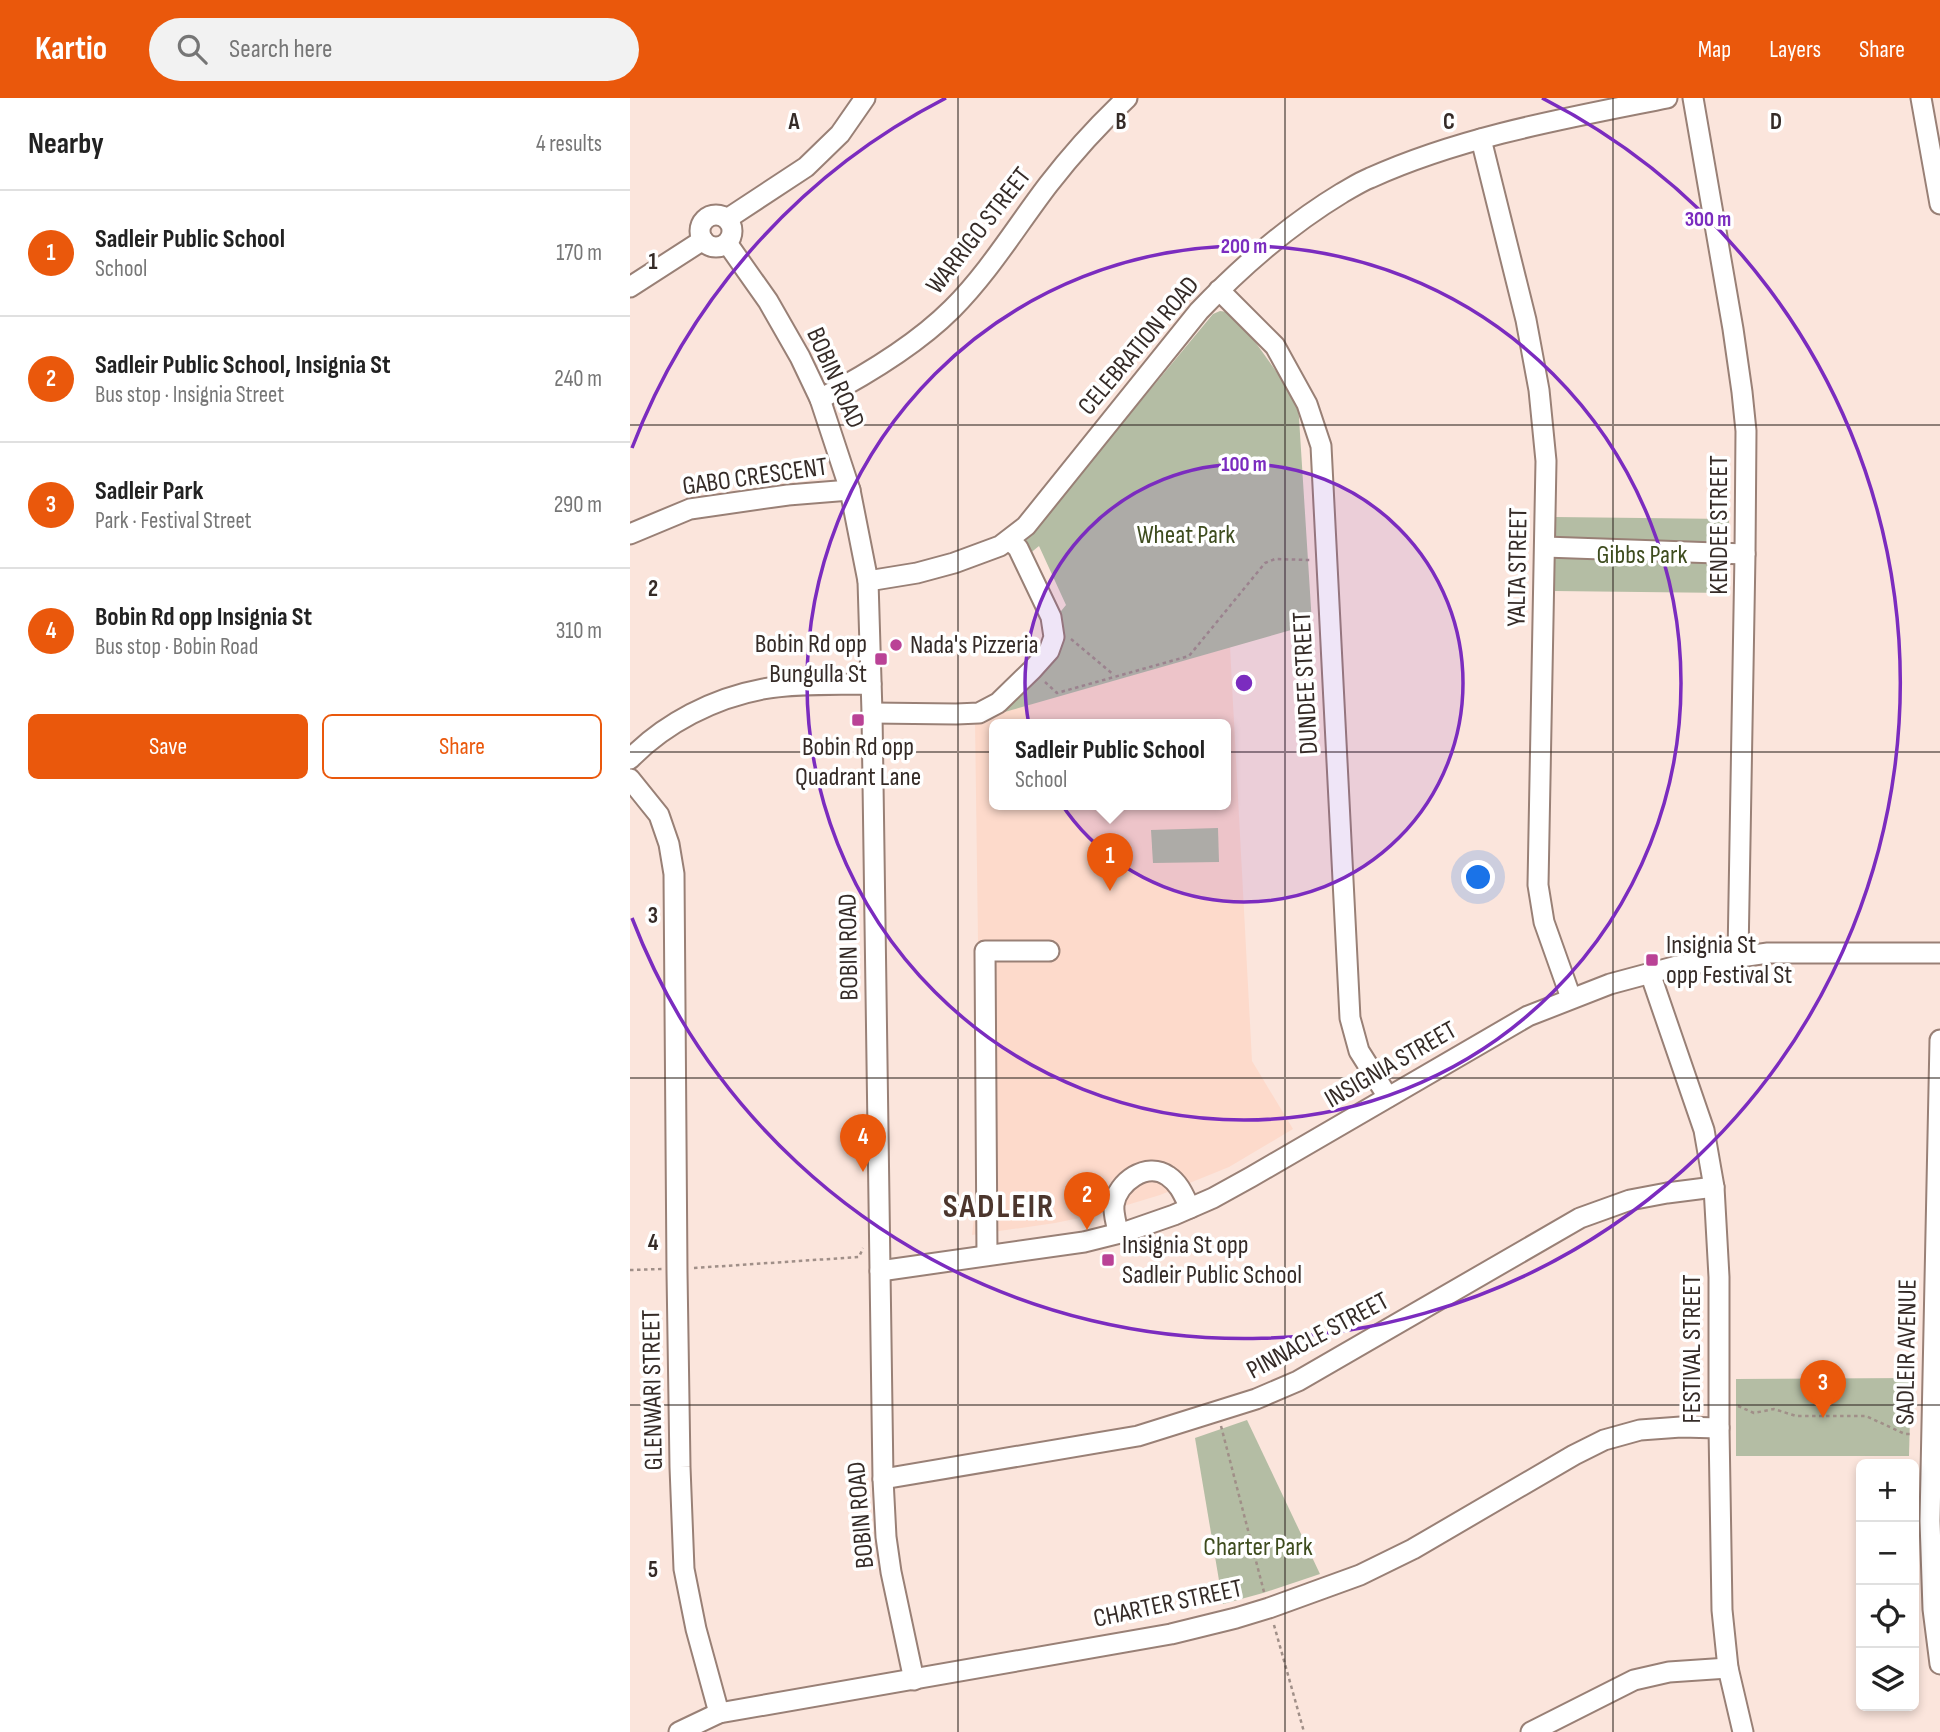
<!DOCTYPE html>
<meta charset="utf-8">
<style>
body{margin:0;font-family:"Sofia Sans Condensed",sans-serif;background:#f2f2f2;color:#222}
.controls{position:absolute;right:21px;bottom:21px;display:grid;overflow:hidden;border-radius:10px;box-shadow:0 4px 10px #0003}
.controls button{width:63px;height:63px;display:grid;place-items:center;padding:0;border:0;border-bottom:2px solid #e0e0e0;background:#fff;color:#222;font:35px sans-serif}
.you{position:absolute;left:849px;top:780px;width:24px;height:24px;margin:-18px;border:5px solid #fff;border-radius:50%;background:#1a73e8;box-shadow:0 0 0 10px #1a73e833}
.badge{display:grid;place-items:center;width:46px;height:46px;border-radius:50%;background:#ea580c;color:#fff;font-size:23px;font-weight:700}
.pin{position:absolute;translate:-50% -58px;filter:drop-shadow(0 2px 4px #0008)}
.pin::after{content:'';position:absolute;top:37px;width:24px;height:21px;background:inherit;clip-path:polygon(0 0,100% 0,50% 100%)}
.popup{position:absolute;left:359px;top:621px;width:242px;height:91px;box-sizing:border-box;display:grid;place-content:center;border-radius:10px;background:#fff;filter:drop-shadow(0 2px 5px #0005);font-size:23px;white-space:nowrap;color:#767676}
.popup b{font-size:26px;color:#222}
.popup::after{content:'';position:absolute;left:50%;top:100%;margin-left:-14px;border:14px solid transparent;border-top-color:#fff}
.list{margin:0;padding:0;list-style:none}
h2{display:flex;justify-content:space-between;align-items:center;height:91px;margin:0;padding:0 28px;font-size:30px}
h2 small{font-size:23px;font-weight:400;color:#767676}
.list li{display:grid;grid-template-columns:46px 1fr auto;gap:21px;align-items:center;box-sizing:border-box;height:126px;padding:0 28px;border-top:2px solid #e0e0e0}
.list b{display:block;font-size:26px;white-space:nowrap}
.list p{margin:0;font-size:23px;white-space:nowrap;color:#767676}
.list em{font-size:23px;font-style:normal;color:#767676}
.actions{display:flex;gap:14px;padding:21px 28px}
.actions a{flex:1;padding:16px 0;border:2px solid #ea580c;border-radius:10px;text-align:center;font-size:24px;color:#ea580c}
.actions .main{background:#ea580c;color:#fff}
.icon{flex:none;width:38px;height:38px;fill:none;stroke:currentColor;stroke-width:2;stroke-linecap:round;stroke-linejoin:round}
.map{position:relative;flex:none;width:1310px;height:1634px;overflow:hidden}
header{display:flex;align-items:center;gap:42px;box-sizing:border-box;height:98px;padding:0 35px;background:#ea580c;color:#fff}
header strong{font-size:33px}
nav{display:flex;gap:38px;margin-inline-start:auto;font-size:24px}
.search{width:490px;height:63px;background:#f2f2f2;display:flex;align-items:center;gap:18px;box-sizing:border-box;padding:0 24px;border-radius:38px;color:#767676;font-size:26px}
main{display:flex}
aside{flex:1;background:#fff}
.map>svg:first-child{display:block}
.built{fill:#fddacb;fill-rule:evenodd}
.green{fill:#b4bda4}
.lines{fill:none;stroke-linecap:round;stroke-linejoin:round}
.minor-casing{stroke:#998076;stroke-width:23}
.path{stroke:#a08f88;stroke-width:2.5;stroke-dasharray:3.5 3.5;stroke-linecap:butt}
.minor{stroke:#fff;stroke-width:19}
.grid{fill:none;stroke:#352b27;stroke-width:2;stroke-opacity:0.55}
.ring{fill:none;stroke:#7b2cbf;stroke-width:3.5}
.poi-dot{fill:#ba4296;stroke:#fff;stroke-width:2.5}
.labels{text-anchor:middle;dominant-baseline:central;stroke-width:7;stroke-linejoin:round;paint-order:stroke}
.street-label{font-size:26px;fill:#352b27;stroke:#fff}
.park-label{font-size:26px;fill:#3e4c1e;stroke:#fff}
.poi-label{font-size:26px;fill:#352b27;stroke:#fff;text-anchor:start}
.district-label{font-size:33px;font-weight:bold;letter-spacing:2px;fill:#4c362d;stroke:#fff}
.grid-label{font-size:23px;text-anchor:middle;font-weight:bold;fill:#352b27;stroke:#fff;stroke-width:7;stroke-linejoin:round;paint-order:stroke}
.centre{fill:#7b2cbf;stroke:#fff;stroke-width:3.5}
.ring-label{font-size:21px;text-anchor:middle;font-weight:bold;fill:#7b2cbf;stroke:#fff;stroke-width:7;stroke-linejoin:round;paint-order:stroke}
</style>
<header>
<strong>Kartio</strong>
<div class="search"><svg class="icon" aria-label="search" viewBox="0 0 24 24"><circle cx="10" cy="10" r="6"/><path d="M15 15l6 6"/></svg>Search here</div>
<nav><a>Map</a><a>Layers</a><a>Share</a></nav>
</header>
<main>
<aside>
<h2>Nearby<small>4 results</small></h2>
<ul class="list">
<li><span class="badge">1</span><div><b>Sadleir Public School</b><p>School</p></div><em>170 m</em></li>
<li><span class="badge">2</span><div><b>Sadleir Public School, Insignia St</b><p>Bus stop · Insignia Street</p></div><em>240 m</em></li>
<li><span class="badge">3</span><div><b>Sadleir Park</b><p>Park · Festival Street</p></div><em>290 m</em></li>
<li><span class="badge">4</span><div><b>Bobin Rd opp Insignia St</b><p>Bus stop · Bobin Road</p></div><em>310 m</em></li>
</ul>
<div class="actions"><a class="main">Save</a><a>Share</a></div>
</aside>
<div class="map">
<svg width="1310" height="1634" viewBox="0 0 1310 1634">
<rect width="100%" height="100%" fill="#fbe5dc"/>
<!-- built -->
<path class="built" d="M 600,549 L 622,963 L 663,1031 L 599,1069 L 530,1097 L 464,1117 L 425,1125 L 342,1137 L 351,1065 L 345,622 ZM 364,627 L 596,627 L 596,707 L 364,707 Z"/>
<!-- green -->
<g class="green">
<path d="M 590,213 L 598,214 L 606,217 L 668,304 L 682,526 L 371,615 L 423,559 L 427,518 L 436,507 L 409,448 L 398,457 L 395,445 L 398,439 L 583,216 Z"/>
<path d="M 925,419 L 1099,421 L 1098,495 L 924,493 Z"/>
<path d="M 588,730 L 589,764 L 523,765 L 521,732 Z"/>
<path d="M 1281,1280 L 1279,1358 L 1106,1358 L 1106,1281 Z"/>
<path d="M 617,1322 L 690,1476 L 633,1495 L 593,1506 L 565,1340 Z"/>
</g>
<g class="lines">
<defs>
<g id="minor">
<path d="M 1063,0 L 1103,231 L 1112,294 L 1116,333 L 1115,456 L 1108,858"/>
<path d="M 1291,0 L 1310,106"/>
<path d="M 851,41 L 896,222 L 909,292 L 916,363 L 908,787 L 914,824 L 941,900"/>
<circle cx="86" cy="133" r="16"/>
<path d="M 97,121 L 176,69 L 210,36 L 235,0"/>
<path d="M 97,145 L 138,203 L 170,259 L 190,301 L 220,392 L 238,483 L 242,615 L 253,1381 L 256,1439 L 261,1474 L 284,1582"/>
<path d="M 0,189 L 73,142"/>
<path d="M 589,192 L 645,248 L 677,306 L 691,348 L 720,920 L 729,953 L 758,999"/>
<path d="M 190,301 C 234,278 287,246 322,211 C 359,174 386,129 418,87 C 442,56 468,27 497,0"/>
<path d="M 0,436 L 60,411 L 158,397 L 220,392"/>
<path d="M 915,449 L 1115,456"/>
<path d="M 238,483 L 287,475 L 324,465 L 370,448 L 396,428 L 569,213 C 612,168 659,127 712,95 C 721,90 730,84 740,80 C 833,38 937,20 1037,0"/>
<path d="M 242,615 L 326,616 L 349,615 L 368,605 L 402,572 L 419,553 L 424,539 L 421,519 L 388,450 L 379,442"/>
<path d="M 0,661 C 35,625 84,600 133,591 C 168,585 205,587 241,586"/>
<path d="M 0,681 L 29,717 L 39,746 L 44,776 L 47,1174 L 50,1369 L 54,1471 L 66,1531 L 89,1615"/>
<path d="M 1020,875 L 1074,1032 L 1084,1089 L 1089,1179 L 1089,1330 L 1092,1512 L 1098,1570 L 1113,1634"/>
<path d="M 1310,942 L 1300,1423 L 1303,1511 L 1310,1566"/>
<path d="M 488,1135 C 487,1127 483,1116 484,1107 C 487,1084 517,1063 538,1078 C 550,1086 554,1098 560,1110"/>
<path d="M 357,1157 L 355,853 L 419,853"/>
<path d="M 250,1173 L 454,1144 L 498,1133 L 544,1117 L 583,1100 L 621,1079 L 898,918 L 980,886 L 1047,868 L 1138,855 L 1310,855"/>
<path d="M 253,1381 L 508,1338 L 626,1301 L 668,1283 L 950,1120 L 1000,1102 L 1037,1095 L 1084,1089"/>
<path d="M 49,1634 L 89,1615 L 541,1536 L 606,1520 L 639,1510 L 730,1477 L 783,1451 L 944,1357 L 974,1342 L 1010,1332 L 1051,1329 L 1089,1330"/>
<path d="M 901,1634 L 1004,1582 L 1039,1574 L 1098,1570"/>
</g>
</defs>
<!-- minor casing -->
<use href="#minor" class="minor-casing"/>
<!-- path -->
<g class="path">
<path d="M 441,541 L 484,577"/>
<path d="M 415,584 L 427,595 L 559,558 L 635,465 L 645,461 L 680,462"/>
<path d="M 64,1170 L 229,1159 L 233,1150"/>
<path d="M 0,1172 L 32,1171"/>
<path d="M 1108,1308 L 1124,1315 L 1144,1311 L 1166,1318 L 1236,1318 L 1275,1336 L 1283,1336"/>
<path d="M 591,1328 L 634,1494"/>
<path d="M 644,1527 L 674,1634"/>
</g>
<!-- minor -->
<use href="#minor" class="minor"/>
</g>
<!-- grid -->
<path class="grid" d="M 328,0 L 328,1634M 655,0 L 655,1634M 983,0 L 983,1634M 0,327 L 1310,327M 0,654 L 1310,654M 0,980 L 1310,980M 0,1307 L 1310,1307"/>
<!-- distance rings -->
<circle cx="614" cy="585" r="219" fill="#7b2cbf" fill-opacity=".12"/>
<g class="ring">
<circle cx="614" cy="585" r="219"/>
<circle cx="614" cy="585" r="437"/>
<path d="M2 350A656 656 0 0 1 316 0M912 0A656 656 0 1 1 2 820"/>
</g>
<!-- markers -->
<g class="poi-dot">
<circle cx="266" cy="547" r="7"/>
<rect x="244" y="554" width="14" height="14" rx="3.5"/>
<rect x="221" y="615" width="14" height="14" rx="3.5"/>
<rect x="1015" y="855" width="14" height="14" rx="3.5"/>
<rect x="471" y="1155" width="14" height="14" rx="3.5"/>
</g>
<g class="labels">
<!-- street labels -->
<g class="street-label">
<text transform="translate(349 133) rotate(-52)">WARRIGO STREET</text>
<text transform="translate(509 248) rotate(-50)">CELEBRATION ROAD</text>
<text transform="translate(205 280) rotate(66)">BOBIN ROAD</text>
<text transform="translate(125 379) rotate(-8)">GABO CRESCENT</text>
<text transform="translate(1089 427) rotate(-90)">KENDEE STREET</text>
<text transform="translate(888 469) rotate(-89)">YALTA STREET</text>
<text transform="translate(676 585) rotate(-93)">DUNDEE STREET</text>
<text transform="translate(219 849) rotate(-91)">BOBIN ROAD</text>
<text transform="translate(761 967) rotate(-30)">INSIGNIA STREET</text>
<text transform="translate(688 1238) rotate(-28)">PINNACLE STREET</text>
<text transform="translate(1062 1251) rotate(-90)">FESTIVAL STREET</text>
<text transform="translate(1277 1254) rotate(-89)">SADLEIR AVENUE</text>
<text transform="translate(23 1292) rotate(-91)">GLENWARI STREET</text>
<text transform="translate(231 1417) rotate(-95)">BOBIN ROAD</text>
<text transform="translate(538 1506) rotate(-12)">CHARTER STREET</text>
</g>
<!-- park labels -->
<g class="park-label">
<text x="556" y="437">Wheat Park</text>
<text x="1012" y="457">Gibbs Park</text>
<text x="628" y="1449">Charter Park</text>
</g>
<!-- poi labels -->
<g class="poi-label">
<text x="237" y="546" text-anchor="end">Bobin Rd opp<tspan x="237" dy="30">Bungulla St</tspan></text>
<text x="280" y="547">Nada's Pizzeria</text>
<text x="228" y="649" text-anchor="middle">Bobin Rd opp<tspan x="228" dy="30">Quadrant Lane</tspan></text>
<text x="1036" y="847">Insignia St<tspan x="1036" dy="30">opp Festival St</tspan></text>
<text x="492" y="1147">Insignia St opp<tspan x="492" dy="30">Sadleir Public School</tspan></text>
</g>
<!-- district labels -->
<g class="district-label">
<text x="369" y="1109">SADLEIR</text>
</g>
</g>
<g class="grid-label">
<text x="164" y="31">A</text>
<text x="491" y="31">B</text>
<text x="819" y="31">C</text>
<text x="1146" y="31">D</text>
<text x="23" y="171">1</text>
<text x="23" y="498">2</text>
<text x="23" y="825">3</text>
<text x="23" y="1152">4</text>
<text x="23" y="1479">5</text>
</g>
<circle cx="614" cy="585" r="10" class="centre"/>
<g class="ring-label">
<text x="1078" y="128">300 m</text>
<text x="614" y="155">200 m</text>
<text x="614" y="373">100 m</text>
</g>
</svg>
<div class="controls">
<button>+</button>
<button>−</button>
<button><svg class="icon" aria-label="locate" viewBox="0 0 24 24"><circle cx="12" cy="12" r="6"/><path d="M12 2v4M12 18v4M2 12h4M18 12h4"/></svg></button>
<button><svg class="icon" aria-label="layers" viewBox="0 0 24 24"><path d="M12 4l9 5-9 5-9-5zM3 14l9 5 9-5"/></svg></button>
</div>
<div class="you"></div>
<div class="pin badge" style="left:480px;top:793px">1</div>
<div class="popup"><b>Sadleir Public School</b>School</div>
<div class="pin badge" style="left:457px;top:1132px">2</div>
<div class="pin badge" style="left:1193px;top:1320px">3</div>
<div class="pin badge" style="left:233px;top:1074px">4</div>
</div>
</main>
